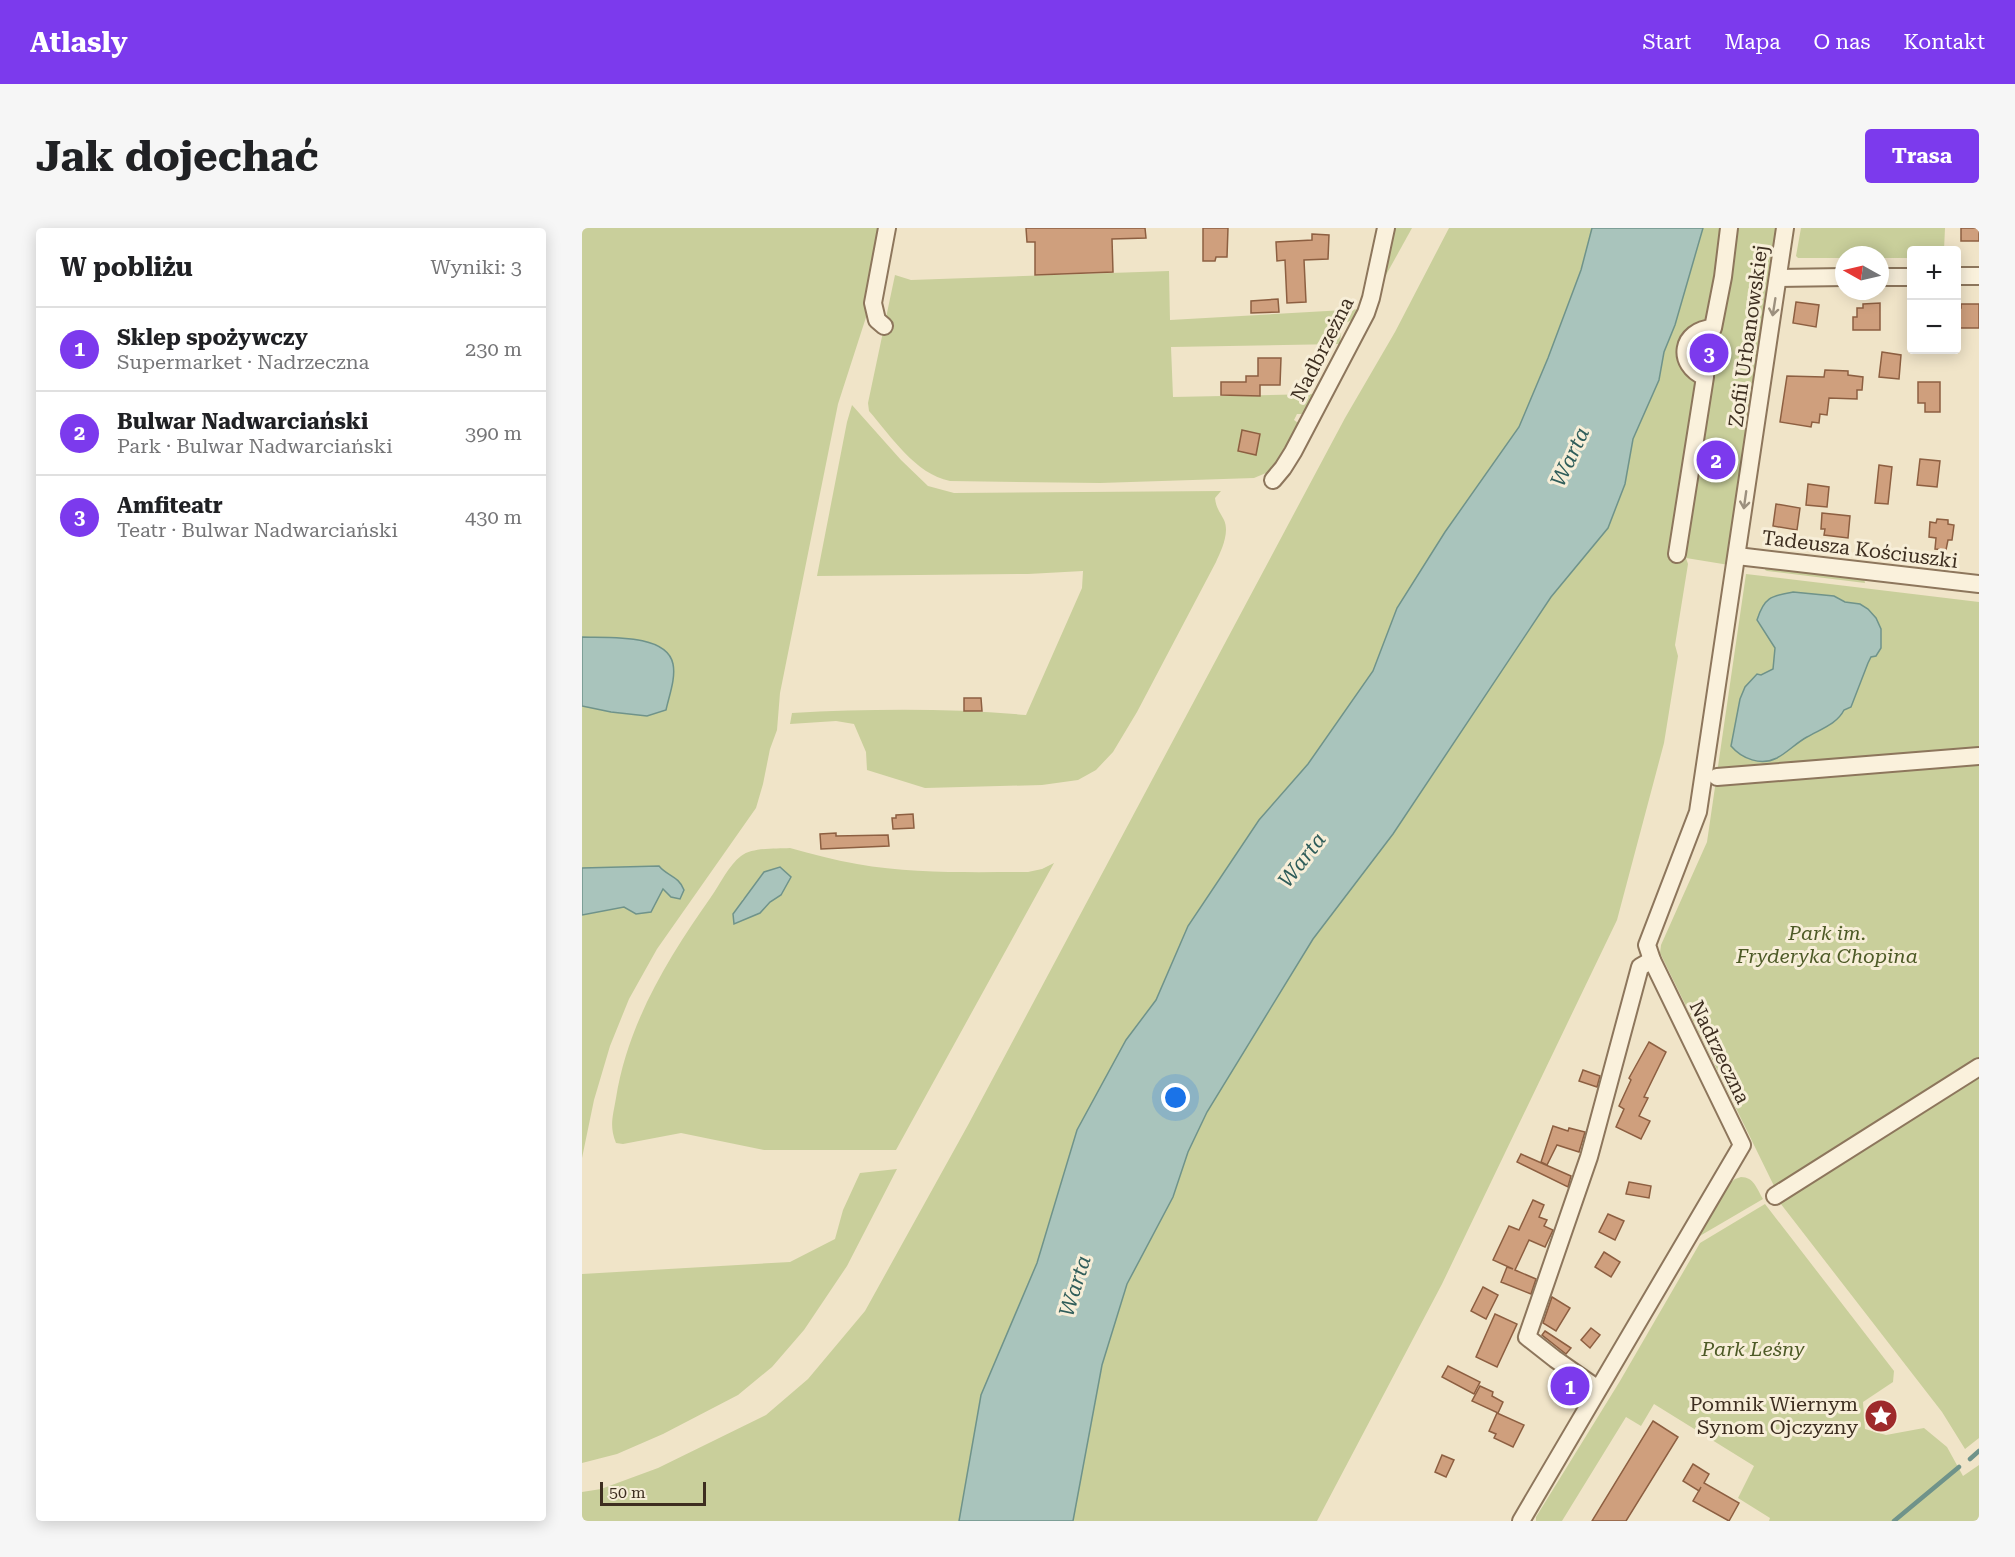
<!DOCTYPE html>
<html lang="pl">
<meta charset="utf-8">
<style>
body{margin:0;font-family:"Roboto Serif",serif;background:#f6f6f6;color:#202124}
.controls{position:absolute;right:18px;top:18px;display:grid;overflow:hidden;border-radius:6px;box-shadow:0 3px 15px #0003}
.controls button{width:54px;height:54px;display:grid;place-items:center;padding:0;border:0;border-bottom:2px solid #e0e0e0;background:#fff;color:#202124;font:30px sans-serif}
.compass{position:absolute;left:1253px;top:18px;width:54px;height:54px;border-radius:50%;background:#fff;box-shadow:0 3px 15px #0003;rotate:278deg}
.scale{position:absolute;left:18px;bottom:15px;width:106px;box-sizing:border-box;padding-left:6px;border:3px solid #3d2e20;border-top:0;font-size:16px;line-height:21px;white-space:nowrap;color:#3d2e20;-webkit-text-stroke:4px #f7eed8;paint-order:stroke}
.you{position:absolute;left:594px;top:870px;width:21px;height:21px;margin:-15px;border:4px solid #fff;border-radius:50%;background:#1a73e8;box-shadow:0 0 0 9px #1a73e833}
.badge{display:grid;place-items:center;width:39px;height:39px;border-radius:50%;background:#7c3aed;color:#fff;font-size:20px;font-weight:700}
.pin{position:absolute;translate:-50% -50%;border:3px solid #fff;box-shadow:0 2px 6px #0006}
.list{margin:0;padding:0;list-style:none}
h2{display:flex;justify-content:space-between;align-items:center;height:78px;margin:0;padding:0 24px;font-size:26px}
h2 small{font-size:20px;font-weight:400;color:#757577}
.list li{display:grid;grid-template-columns:39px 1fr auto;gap:18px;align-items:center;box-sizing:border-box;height:84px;padding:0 24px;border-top:2px solid #e0e0e0}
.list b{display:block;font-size:22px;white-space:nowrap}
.list p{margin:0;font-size:20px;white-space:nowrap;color:#757577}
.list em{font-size:20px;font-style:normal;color:#757577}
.map{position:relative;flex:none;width:1397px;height:1293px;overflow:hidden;border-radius:6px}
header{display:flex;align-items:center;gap:36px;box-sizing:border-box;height:84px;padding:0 30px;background:#7c3aed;color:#fff}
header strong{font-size:28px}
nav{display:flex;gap:33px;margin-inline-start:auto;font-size:21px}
.intro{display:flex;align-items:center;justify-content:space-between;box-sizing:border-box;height:144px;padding:0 36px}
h1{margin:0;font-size:42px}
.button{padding:15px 27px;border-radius:6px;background:#7c3aed;color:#fff;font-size:21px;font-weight:700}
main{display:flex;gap:36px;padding:0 36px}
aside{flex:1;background:#fff;border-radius:6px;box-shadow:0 3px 15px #0003}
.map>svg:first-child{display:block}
.green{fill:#c9cf9b;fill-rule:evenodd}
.water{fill:#a9c4bc;stroke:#6f938a;stroke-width:1.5}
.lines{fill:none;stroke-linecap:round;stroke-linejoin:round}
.stream{stroke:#6f938a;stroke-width:4.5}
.building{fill:#cf9f7d;stroke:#8d5f41;stroke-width:1.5}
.minor-casing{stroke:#8d765c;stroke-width:20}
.minor{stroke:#faf1dc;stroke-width:16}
.oneway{stroke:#9c907e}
.labels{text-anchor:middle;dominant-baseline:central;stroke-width:6;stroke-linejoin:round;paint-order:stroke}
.street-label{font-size:20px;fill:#3d2e20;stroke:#f7eed8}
.park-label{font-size:20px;font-style:italic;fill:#4d5a26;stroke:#f7eed8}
.poi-label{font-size:20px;fill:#3d2e20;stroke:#f7eed8;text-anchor:end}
.water-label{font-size:21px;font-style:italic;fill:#2f5d5a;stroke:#f7eed8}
</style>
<header>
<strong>Atlasly</strong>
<nav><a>Start</a><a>Mapa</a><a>O nas</a><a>Kontakt</a></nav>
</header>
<div class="intro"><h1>Jak dojechać</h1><a class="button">Trasa</a></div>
<main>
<aside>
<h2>W pobliżu<small>Wyniki: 3</small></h2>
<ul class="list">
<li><span class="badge">1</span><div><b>Sklep spożywczy</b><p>Supermarket · Nadrzeczna</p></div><em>230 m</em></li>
<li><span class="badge">2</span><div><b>Bulwar Nadwarciański</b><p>Park · Bulwar Nadwarciański</p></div><em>390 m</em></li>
<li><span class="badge">3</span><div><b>Amfiteatr</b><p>Teatr · Bulwar Nadwarciański</p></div><em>430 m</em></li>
</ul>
</aside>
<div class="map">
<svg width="1397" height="1293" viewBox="0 0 1397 1293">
<rect width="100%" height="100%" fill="#f0e4c8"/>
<!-- green -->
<g class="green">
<path d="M 0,0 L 298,0 L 287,80 L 256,176 L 198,465 L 195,502 L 188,521 L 181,556 L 174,580 L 75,721 L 47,771 L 28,818 L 12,872 L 0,930 Z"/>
<path d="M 810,0 L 830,0 L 799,56 Z"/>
<path d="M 867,0 L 1010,0 L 999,42 L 966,130 L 937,199 L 864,304 L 815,380 L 791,443 L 726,536 L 677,592 L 606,698 L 574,772 L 544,812 L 495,902 L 455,1035 L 399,1167 L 377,1293 L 0,1293 L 0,1264 L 19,1261 L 76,1240 L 184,1187 L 226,1151 L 283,1083 L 386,897 L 763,190 L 813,104 Z"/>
<path d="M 1121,0 L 1139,0 L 1133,49 L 1125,93 C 1090,99 1086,137 1115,154 L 1118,153 L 1099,133 L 1128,95 L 1141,0 L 1196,0 L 1147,337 L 1104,330 L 1106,336 L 1093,417 L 1096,428 L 1082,515 L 1035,692 L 860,1056 L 735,1293 L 491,1293 L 520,1137 L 545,1056 L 591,969 L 606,924 L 625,884 L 731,711 L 811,606 L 969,369 L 1026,300 L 1043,256 L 1051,211 L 1077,152 L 1082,124 L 1093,97 Z"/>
<path d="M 1219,0 L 1363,0 L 1362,22 L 1330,22 L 1329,30 L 1298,30 L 1298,27 L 1262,27 L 1262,30 L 1216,30 L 1214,28 Z"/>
<path d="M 587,43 L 588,92 L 780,81 L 773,91 L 763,95 L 759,104 L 758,116 L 589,119 L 591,169 L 733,166 L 722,186 L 715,186 L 712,192 L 716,195 L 711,210 L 691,242 L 672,250 L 518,255 L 368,253 C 333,246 309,208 287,183 L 286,175 L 313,47 L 329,52 Z"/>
<path d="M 270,177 L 319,232 L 346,258 L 372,265 L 639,263 L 633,270 C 634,280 638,284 642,292 C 648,305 639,323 634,334 L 555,484 L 531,524 L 514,542 L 496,552 L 460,557 L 343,560 L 285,542 L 284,524 L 272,496 L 254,493 L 208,496 L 210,485 C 287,481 367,480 444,487 L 500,360 L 501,343 L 446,346 L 235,348 L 265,194 Z"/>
<path d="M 1183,337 L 1282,350 L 1283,355 L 1185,343 L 1183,342 Z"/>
<path d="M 1164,346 L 1397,374 L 1397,1210 L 1383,1221 L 1360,1184 L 1195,971 L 1194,962 L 1078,725 L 1079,717 L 1125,614 Z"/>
<path d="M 208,620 C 230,626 252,632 275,636 C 331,646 389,644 446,644 L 460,641 L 472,635 L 314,922 L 182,922 L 99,905 L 41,916 L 34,915 C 27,898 31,888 34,870 C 46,795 86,730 129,669 C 138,656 147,637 159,628 C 171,619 194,621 208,620 ZM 198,639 L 209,649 L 199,667 L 188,674 L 178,685 L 160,672 L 172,660 L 182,644 Z"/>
<path d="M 315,941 L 265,1038 L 222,1102 L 190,1139 L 156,1167 L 81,1206 L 35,1226 L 0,1235 L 0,1046 L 208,1034 L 253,1011 L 261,982 L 278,945 Z"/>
<path d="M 1159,949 C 1172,949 1175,961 1181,971 L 1116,1009 L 1147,956 L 1153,951 Z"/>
<path d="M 1183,976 L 1312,1143 L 1311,1154 L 1281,1174 L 1283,1201 L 1304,1207 L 1342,1200 L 1365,1219 L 1381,1248 L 1397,1237 L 1397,1293 L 1187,1293 L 1188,1290 L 1156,1270 L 1172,1238 L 1072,1176 L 1059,1198 L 1044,1189 L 980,1293 L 954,1293 L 954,1289 L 1038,1153 L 1118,1015 Z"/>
</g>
<!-- water -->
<g class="water">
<path d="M 1010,0 L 1121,0 L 1093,97 L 1082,124 L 1077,152 L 1051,211 L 1043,256 L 1026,300 L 969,369 L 811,606 L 731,711 L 625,884 L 606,924 L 591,969 L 545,1056 L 520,1137 L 491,1293 L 377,1293 L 399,1167 L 455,1035 L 495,902 L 544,812 L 574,772 L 606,698 L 677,592 L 726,536 L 791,443 L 815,380 L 863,304 L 937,199 L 966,130 L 999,42 Z"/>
<path d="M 1211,364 L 1252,368 L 1263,374 L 1278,376 L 1286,381 L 1294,390 L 1299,401 L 1299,420 L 1294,428 L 1289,429 L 1286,435 L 1269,479 L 1262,482 C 1255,496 1239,501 1225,509 C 1214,515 1206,524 1195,530 C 1179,538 1160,531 1149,518 L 1158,471 L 1163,459 L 1175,446 L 1179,447 L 1191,441 L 1193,420 L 1175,392 C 1182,369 1189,368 1211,364 Z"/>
<path d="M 0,409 C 24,410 85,405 91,436 C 94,450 87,468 84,482 L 65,488 L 29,484 L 0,478 Z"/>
<path d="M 77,638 C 85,648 97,648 102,662 L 98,671 L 89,669 L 81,661 L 69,684 L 54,686 L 42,679 L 0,687 L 0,640 Z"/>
<path d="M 198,639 L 209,649 L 199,667 L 188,674 L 178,685 L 152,696 L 151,686 L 182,644 Z"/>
</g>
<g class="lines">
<!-- stream -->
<g class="stream">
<path d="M 1388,1231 L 1397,1223"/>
<path d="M 1312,1293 L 1377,1239"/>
</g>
</g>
<!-- building -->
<g class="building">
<path d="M 444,0 L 563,0 L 564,10 L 530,11 L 531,44 L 453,47 L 453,14 L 445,14 Z"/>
<path d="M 621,0 L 646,0 L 645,29 L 634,29 L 633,33 L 621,33 Z"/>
<rect x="1379" y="0" width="18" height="13"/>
<path d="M 730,6 L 747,7 L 746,31 L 722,32 L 724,74 L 705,75 L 703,32 L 695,33 L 694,14 L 730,12 Z"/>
<path d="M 696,71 L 697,84 L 669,85 L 669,73 Z"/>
<path d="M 1214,74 L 1237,77 L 1234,99 L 1211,95 Z"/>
<path d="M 1298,75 L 1298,102 L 1271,102 L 1271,89 L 1275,89 L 1275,80 L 1281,80 L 1281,76 Z"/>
<path d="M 1379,76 L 1397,76 L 1397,100 L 1375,100 L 1375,80 L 1379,80 Z"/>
<path d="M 1300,124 L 1319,127 L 1317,151 L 1297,149 Z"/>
<path d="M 676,130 L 699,130 L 698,157 L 678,157 L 678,168 L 639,167 L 639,154 L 664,154 L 664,148 L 676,148 Z"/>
<path d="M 1243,142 L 1266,143 L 1266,147 L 1281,149 L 1280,162 L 1275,162 L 1275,171 L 1247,170 L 1245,187 L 1238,186 L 1237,195 L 1230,194 L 1229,199 L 1198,194 L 1205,148 L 1242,149 Z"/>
<path d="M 1336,154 L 1358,154 L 1358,184 L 1343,184 L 1343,175 L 1336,175 Z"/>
<path d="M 660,202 L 678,206 L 674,227 L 656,223 Z"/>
<path d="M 1338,231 L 1358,233 L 1355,259 L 1335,257 Z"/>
<path d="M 1297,237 L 1310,239 L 1306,276 L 1293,275 Z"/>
<path d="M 1226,256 L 1247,259 L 1245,279 L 1224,277 Z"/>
<path d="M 1194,276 L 1218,280 L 1215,302 L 1191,298 Z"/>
<path d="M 1240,285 L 1268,288 L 1266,310 L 1242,307 L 1243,301 L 1239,301 Z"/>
<path d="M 1355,291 L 1366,292 L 1366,296 L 1372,297 L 1370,312 L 1366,312 L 1364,322 L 1353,321 L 1354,310 L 1347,309 L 1348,294 L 1354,295 Z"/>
<path d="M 382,470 L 399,470 L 400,483 L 382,483 Z"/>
<path d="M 331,586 L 332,600 L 311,601 L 310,590 L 314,590 L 314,587 Z"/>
<path d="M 254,605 L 254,608 L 306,607 L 307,618 L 239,621 L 238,606 Z"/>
<path d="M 1067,814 L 1084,824 L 1062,869 L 1066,870 L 1057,888 L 1068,893 L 1059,911 L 1034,899 L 1042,881 L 1037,878 L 1049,852 L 1047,850 Z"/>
<path d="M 1001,842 L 1018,848 L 1015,859 L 997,853 Z"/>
<path d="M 971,898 L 986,903 L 987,900 L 1003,904 L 997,924 L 975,917 L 965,937 L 959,934 Z"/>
<path d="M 939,926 L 989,948 L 986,959 L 935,934 Z"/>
<path d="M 1047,954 L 1069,958 L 1067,970 L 1044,966 Z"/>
<path d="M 951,972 L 962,977 L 957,989 L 965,992 L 962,998 L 971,1002 L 963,1019 L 947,1012 L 933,1042 L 954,1051 L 949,1066 L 919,1054 L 925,1039 L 931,1041 L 911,1032 L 927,998 L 937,1002 Z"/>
<path d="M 1026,986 L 1042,993 L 1033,1012 L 1017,1004 Z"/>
<path d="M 1022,1024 L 1038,1034 L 1029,1049 L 1013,1039 Z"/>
<path d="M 901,1059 L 916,1067 L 904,1091 L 889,1083 Z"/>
<path d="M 970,1069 L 988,1080 L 974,1103 L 961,1095 Z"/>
<path d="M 913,1086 L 935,1096 L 915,1139 L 894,1129 Z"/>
<path d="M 1009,1100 L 1018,1107 L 1008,1120 L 999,1112 Z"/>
<path d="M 963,1103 L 989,1120 L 984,1126 L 960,1107 Z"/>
<path d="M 866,1138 L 898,1154 L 892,1166 L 860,1149 Z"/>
<path d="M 981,1149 L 995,1159 L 990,1168 L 975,1159 Z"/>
<path d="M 898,1158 L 911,1164 L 910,1168 L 921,1174 L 916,1185 L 890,1173 Z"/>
<path d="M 915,1185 L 942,1197 L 931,1219 L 912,1210 L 914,1206 L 907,1203 Z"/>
<path d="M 1071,1193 L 1096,1209 L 1044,1293 L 1010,1293 Z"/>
<path d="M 860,1227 L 872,1232 L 864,1249 L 853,1244 Z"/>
<path d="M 1111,1236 L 1127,1246 L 1122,1255 L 1157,1275 L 1147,1293 L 1111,1273 L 1119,1259 L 1117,1263 L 1101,1253 Z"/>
</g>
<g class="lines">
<defs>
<g id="minor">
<path d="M 1374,48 L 1397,48"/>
<path d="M 1298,49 L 1330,49"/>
<path d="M 1196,50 L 1262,49"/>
<path d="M 302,98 L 295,92 L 291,75 L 305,0"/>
<path d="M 691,252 L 701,240 L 711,224 L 784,85 L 789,70 L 804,0"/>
<path d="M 1095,326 L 1123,149 C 1093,136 1099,102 1131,100 L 1141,49 L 1147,0"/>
<path d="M 1155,328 L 1397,356"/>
<path d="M 1135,549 L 1397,528"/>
<path d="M 1193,968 L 1397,839"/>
<path d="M 1016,1161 L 973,1131 L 945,1109 L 1007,929 L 1058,739 L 1070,732"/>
<path d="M 939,1293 L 1160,917 L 1070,732 L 1065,717 L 1116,584 L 1203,0"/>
</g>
</defs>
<!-- minor casing -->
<use href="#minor" class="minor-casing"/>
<!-- minor -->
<use href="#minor" class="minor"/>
</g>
<!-- one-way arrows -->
<defs><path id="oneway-shaft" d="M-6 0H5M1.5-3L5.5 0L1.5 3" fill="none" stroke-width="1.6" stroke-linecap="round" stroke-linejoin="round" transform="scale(1.5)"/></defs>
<g class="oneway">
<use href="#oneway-shaft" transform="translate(1192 79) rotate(99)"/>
<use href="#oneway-shaft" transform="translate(1163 272) rotate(98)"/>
</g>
<!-- icons -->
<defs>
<symbol id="sight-disc" viewBox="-11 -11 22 22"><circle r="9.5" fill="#9e2a2b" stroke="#f7eed8"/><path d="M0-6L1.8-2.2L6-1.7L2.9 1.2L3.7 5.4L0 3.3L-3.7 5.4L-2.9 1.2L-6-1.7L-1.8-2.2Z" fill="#fff"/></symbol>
</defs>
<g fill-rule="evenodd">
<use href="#sight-disc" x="1280" y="1169" width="38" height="38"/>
</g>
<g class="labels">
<!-- street labels -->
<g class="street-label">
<text transform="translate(1166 108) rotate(-82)">Zofii Urbanowskiej</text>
<text transform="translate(740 121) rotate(-63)">Nadbrzeżna</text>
<text transform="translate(1278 321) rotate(7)">Tadeusza Kościuszki</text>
<text transform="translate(1138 824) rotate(64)">Nadrzeczna</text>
</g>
<!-- park labels -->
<g class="park-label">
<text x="1245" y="705">Park im.<tspan x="1245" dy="23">Fryderyka Chopina</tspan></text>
<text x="1171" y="1121">Park Leśny</text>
</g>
<!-- poi labels -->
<g class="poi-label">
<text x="1276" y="1176">Pomnik Wiernym<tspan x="1276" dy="23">Synom Ojczyzny</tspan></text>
</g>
<!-- water labels -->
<g class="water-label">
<text transform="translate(988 229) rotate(-65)">Warta</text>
<text transform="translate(720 632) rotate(-52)">Warta</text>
<text transform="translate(493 1058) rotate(-73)">Warta</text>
</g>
</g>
</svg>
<div class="controls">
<button>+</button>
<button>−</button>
</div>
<svg class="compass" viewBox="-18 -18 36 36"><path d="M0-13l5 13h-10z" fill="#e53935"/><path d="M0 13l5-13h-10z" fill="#757577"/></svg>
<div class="scale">50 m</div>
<div class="you"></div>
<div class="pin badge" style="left:988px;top:1158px">1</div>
<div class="pin badge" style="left:1134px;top:232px">2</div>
<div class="pin badge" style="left:1127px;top:125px">3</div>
</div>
</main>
